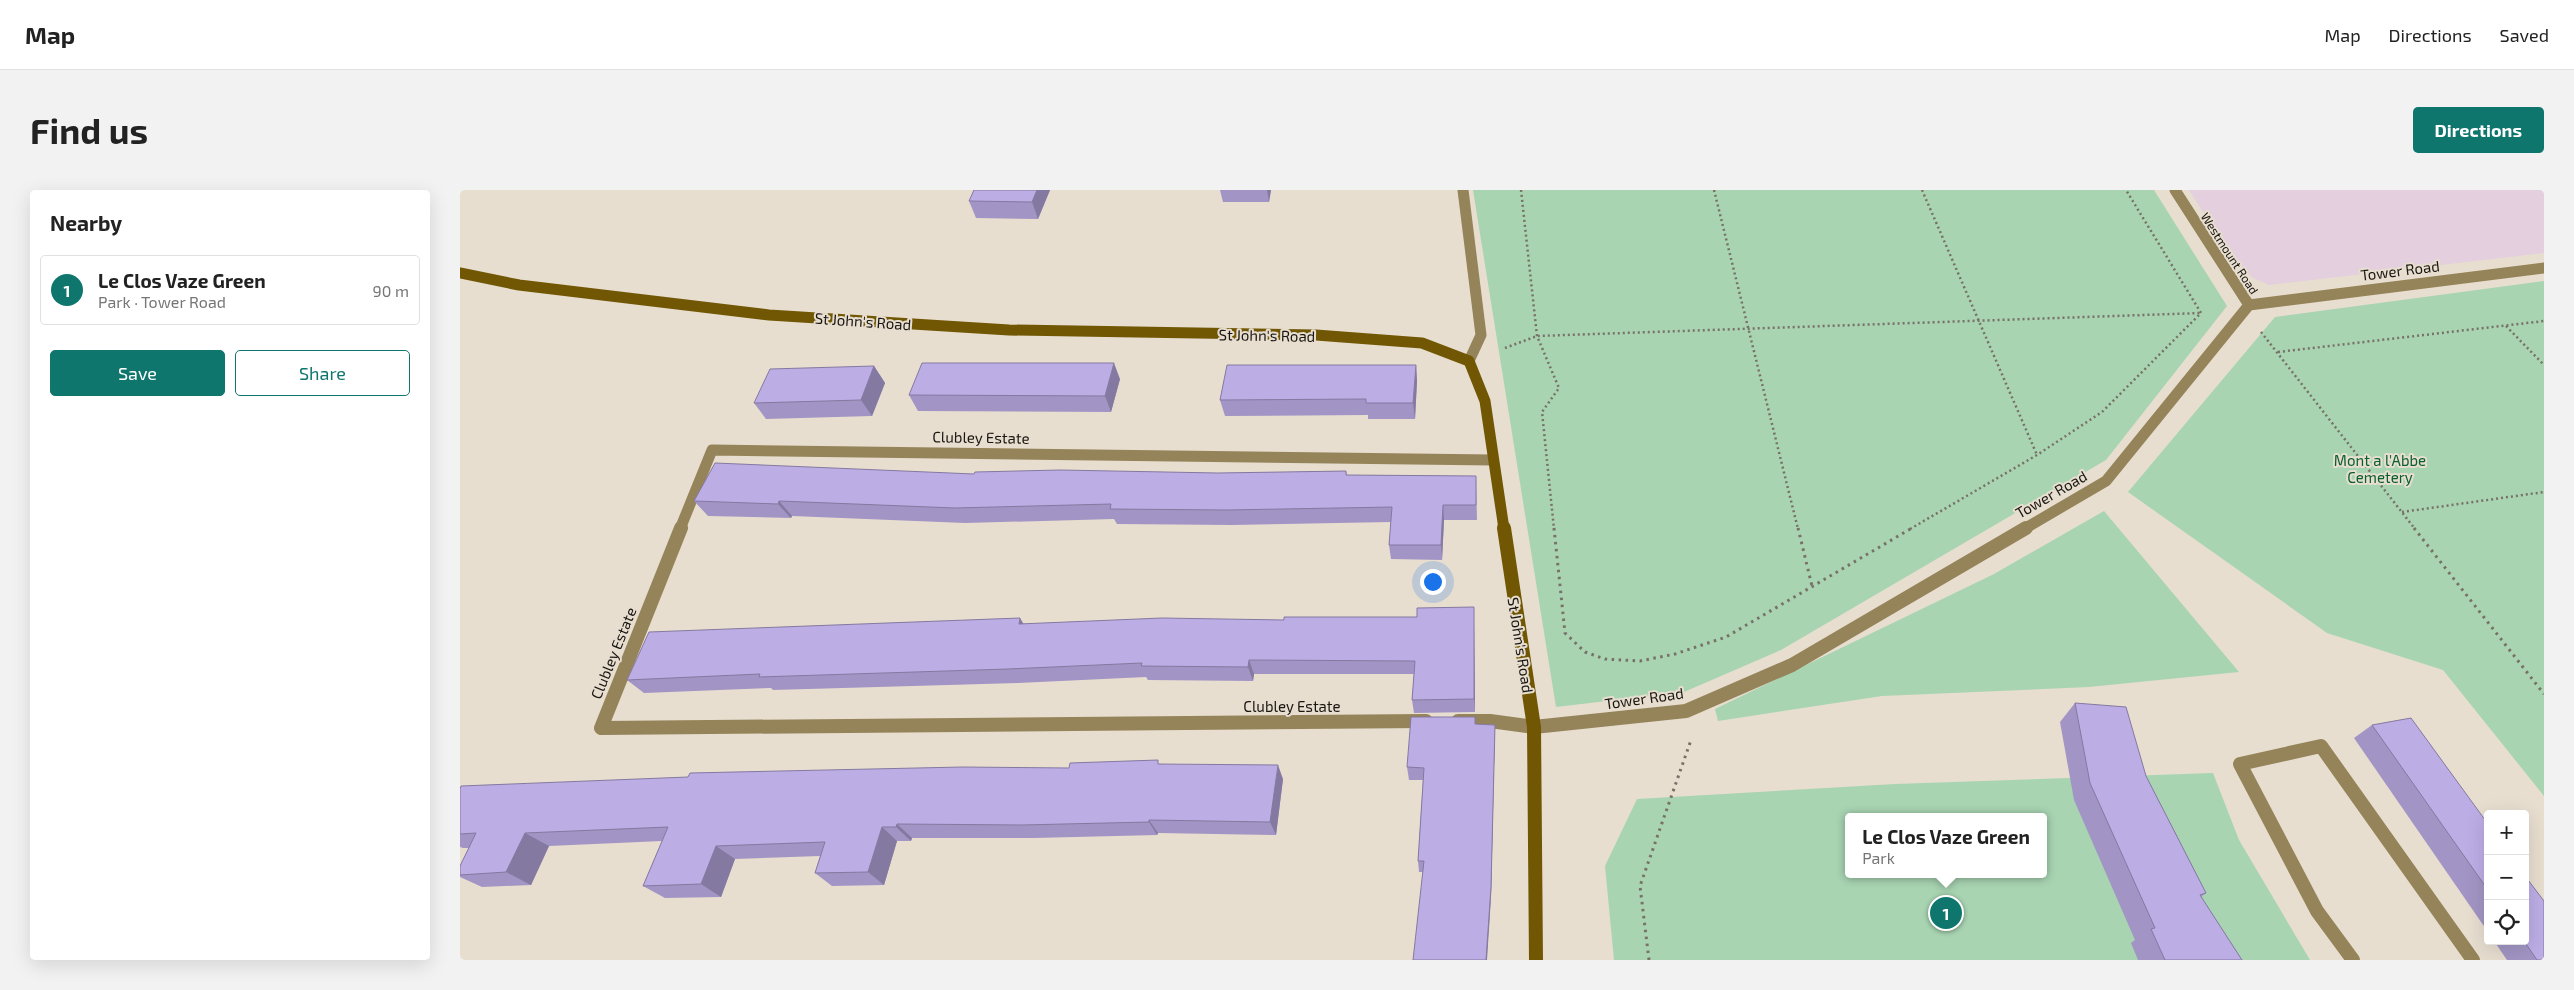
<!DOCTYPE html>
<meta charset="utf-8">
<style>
body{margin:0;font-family:"Exo 2",sans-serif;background:#f2f2f2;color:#222}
.controls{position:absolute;right:15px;bottom:15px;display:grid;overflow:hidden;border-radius:5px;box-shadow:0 5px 20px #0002}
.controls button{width:45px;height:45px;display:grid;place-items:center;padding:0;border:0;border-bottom:1px solid #e0e0e0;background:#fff;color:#222;font:25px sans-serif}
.you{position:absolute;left:972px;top:391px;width:18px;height:18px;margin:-12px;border:4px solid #fff;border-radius:50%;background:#1a73e8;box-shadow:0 0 0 8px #1a73e833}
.badge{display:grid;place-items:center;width:32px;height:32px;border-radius:50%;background:#0f766e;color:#fff;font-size:16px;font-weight:700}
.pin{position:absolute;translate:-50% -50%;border:2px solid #fff;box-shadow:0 1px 5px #0006}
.popup{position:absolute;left:1385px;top:623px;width:202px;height:65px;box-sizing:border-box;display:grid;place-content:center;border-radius:5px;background:#fff;filter:drop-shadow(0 1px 4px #0005);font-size:16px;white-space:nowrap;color:#767676}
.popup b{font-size:19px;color:#222}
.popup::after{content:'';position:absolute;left:50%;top:100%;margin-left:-10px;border:10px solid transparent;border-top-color:#fff}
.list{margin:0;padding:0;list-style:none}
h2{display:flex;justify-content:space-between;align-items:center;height:65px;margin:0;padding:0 20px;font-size:21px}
h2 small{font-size:16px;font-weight:400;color:#767676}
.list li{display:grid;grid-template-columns:32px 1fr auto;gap:15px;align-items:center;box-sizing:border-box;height:70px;margin:0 10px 10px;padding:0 10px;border:1px solid #e0e0e0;border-radius:5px}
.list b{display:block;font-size:19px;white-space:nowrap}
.list p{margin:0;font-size:16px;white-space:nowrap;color:#767676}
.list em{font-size:16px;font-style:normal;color:#767676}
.actions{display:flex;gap:10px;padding:15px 20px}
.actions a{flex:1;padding:11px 0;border:1px solid #0f766e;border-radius:5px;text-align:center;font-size:18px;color:#0f766e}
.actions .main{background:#0f766e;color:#fff}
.icon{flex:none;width:28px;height:28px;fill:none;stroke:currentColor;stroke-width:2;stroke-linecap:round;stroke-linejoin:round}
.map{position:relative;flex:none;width:2084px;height:770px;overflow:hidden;border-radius:5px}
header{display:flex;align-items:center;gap:30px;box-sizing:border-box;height:70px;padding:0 25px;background:#fff;border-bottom:1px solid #e0e0e0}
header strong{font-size:24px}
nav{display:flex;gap:28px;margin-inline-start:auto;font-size:18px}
.intro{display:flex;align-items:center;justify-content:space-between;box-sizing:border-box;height:120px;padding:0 30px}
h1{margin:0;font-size:35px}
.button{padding:12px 22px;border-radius:5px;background:#0f766e;color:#fff;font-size:18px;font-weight:700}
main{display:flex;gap:30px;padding:0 30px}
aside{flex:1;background:#fff;border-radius:5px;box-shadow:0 5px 20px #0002}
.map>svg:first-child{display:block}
.industrial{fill:#e3cfde}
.green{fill:#a8d4b2;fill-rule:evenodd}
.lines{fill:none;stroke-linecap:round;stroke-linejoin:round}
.path-far1{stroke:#787168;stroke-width:2.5;stroke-dasharray:2 3;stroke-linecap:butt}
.path{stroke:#787168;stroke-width:3;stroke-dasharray:2.5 4.5;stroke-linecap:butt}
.service{stroke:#958459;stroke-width:14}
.minor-far1{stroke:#958459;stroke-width:11}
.minor{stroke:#958459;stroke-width:14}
.secondary-far1{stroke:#715703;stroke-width:11}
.secondary{stroke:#715703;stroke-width:14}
.wall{fill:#a295c5}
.shaded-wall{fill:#8479a0}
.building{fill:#bcade5;stroke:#8479a0}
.labels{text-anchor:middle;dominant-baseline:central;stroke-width:4;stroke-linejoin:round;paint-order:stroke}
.far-street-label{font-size:12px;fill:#1a1611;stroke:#e7ded0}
.street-label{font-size:15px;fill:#1a1611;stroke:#e7ded0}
.park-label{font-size:15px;fill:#09602f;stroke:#e7ded0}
</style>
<header>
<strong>Map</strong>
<nav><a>Map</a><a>Directions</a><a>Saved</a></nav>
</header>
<div class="intro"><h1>Find us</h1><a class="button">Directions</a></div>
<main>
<aside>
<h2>Nearby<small></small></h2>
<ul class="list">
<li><span class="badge">1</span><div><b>Le Clos Vaze Green</b><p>Park · Tower Road</p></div><em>90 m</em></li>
</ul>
<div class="actions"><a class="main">Save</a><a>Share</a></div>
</aside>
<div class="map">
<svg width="2084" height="770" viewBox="0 0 2084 770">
<rect width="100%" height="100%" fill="#e7ded0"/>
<!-- industrial -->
<path class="industrial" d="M 1729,0 L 2084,0 L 2084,63 L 1809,95 L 1793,88 L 1774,71 Z"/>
<!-- green -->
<g class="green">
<path d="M 1013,0 L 1694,0 L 1767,116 L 1646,270 L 1321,460 L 1224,502 L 1096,517 Z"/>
<path d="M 2084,91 L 2084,606 L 1983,480 L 1867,443 L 1668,302 L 1815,127 Z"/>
<path d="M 1644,321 L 1779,482 L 1629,497 L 1422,506 L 1258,531 L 1255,519 L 1534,384 Z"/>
<path d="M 1753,583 L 1779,650 L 1850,770 L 1154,770 L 1145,676 L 1177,609 L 1435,594 ZM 1388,627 L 1584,627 L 1584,684 L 1388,684 Z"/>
</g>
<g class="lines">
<!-- path-far1 -->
<g class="path-far1">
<path d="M 1061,0 L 1077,146 L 1099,198 L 1082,222 L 1094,339"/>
<path d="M 1254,0 L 1338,339"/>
<path d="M 1462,0 L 1577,265"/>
<path d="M 2046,136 L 2084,175"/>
<path d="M 1801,142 L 1955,339"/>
<path d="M 1045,158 L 1077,146 L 1741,123"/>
<path d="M 1818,162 L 2084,131"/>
<path d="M 1942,322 L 2084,302"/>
<path d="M 1450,339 L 1577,265 L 1642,222 L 1741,123 L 1666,0"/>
</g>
<!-- path -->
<g class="path">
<path d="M 1094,338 L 1105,443 L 1125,462 L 1145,469 L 1180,471 L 1215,464 L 1266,447 L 1452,338"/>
<path d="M 1338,338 L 1352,396"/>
<path d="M 1954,338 L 2084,504"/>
<path d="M 1189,770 L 1180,696 L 1231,550"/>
</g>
<!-- service -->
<path class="service" d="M 1893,770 L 1857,721 L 1780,574 L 1861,556 L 2013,770"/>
<!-- minor-far1 -->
<g class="minor-far1">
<path d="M 1003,0 L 1021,145 L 1009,171"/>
<path d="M 1715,0 L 1789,115"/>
<path d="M 220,339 L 252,260 L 1033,270"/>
<path d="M 1564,339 L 1646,291 L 1789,115 L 2084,78"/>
</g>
<!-- minor -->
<g class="minor">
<path d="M 221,338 L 141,538 L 966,531"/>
<path d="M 998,531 L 1030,531 L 1074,537 L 1226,521 L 1332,475 L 1566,338"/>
</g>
<!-- secondary-far1 -->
<path class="secondary-far1" d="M 0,83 L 59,95 L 309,125 L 549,140 L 856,145 L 962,153 L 1009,171 L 1025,211 L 1044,339"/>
<!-- secondary -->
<path class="secondary" d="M 1044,338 L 1074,537 L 1076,770"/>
</g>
<!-- wall -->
<g class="wall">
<path d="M 514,0 L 590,0 L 578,29 L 516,28 L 509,11 Z"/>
<path d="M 760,0 L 811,0 L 809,12 L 763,12 Z"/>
<path d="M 956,175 L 957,191 L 955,229 L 908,229 L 908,225 L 765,226 L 760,210 Z"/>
<path d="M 414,176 L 425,193 L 412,226 L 306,229 L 294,213 Z"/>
<path d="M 660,189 L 651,222 L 458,221 L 449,205 Z"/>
<path d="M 886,281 L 887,285 L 1016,286 L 1017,330 L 984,330 L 982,370 L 931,369 L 929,355 L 931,332 L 772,335 L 657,334 L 654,329 L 505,333 L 332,326 L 331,328 L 248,326 L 234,311 L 514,284 L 758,283 Z"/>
<path d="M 824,430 L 1014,432 L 1015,522 L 954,523 L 952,510 L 954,484 L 794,484 L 793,491 L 688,490 L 686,487 L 558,493 L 313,500 L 311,498 L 184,503 L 167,490 L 564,434 Z"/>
<path d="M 1615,513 L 1686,586 L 1746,703 L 1741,707 L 1782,770 L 1678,770 L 1671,753 L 1675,750 L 1614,610 L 1600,532 Z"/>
<path d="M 1015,534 L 1035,535 L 1031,707 L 962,682 L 959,682 L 958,671 L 963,590 L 949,590 L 947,577 Z"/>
<path d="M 1912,535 L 2028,634 L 2028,742 L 1894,548 Z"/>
<path d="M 700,574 L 823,589 L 816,645 L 698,643 L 697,645 L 574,648 L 452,648 L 451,651 L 437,651 L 424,695 L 372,696 L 355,683 L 360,666 L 275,669 L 261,707 L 205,708 L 183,696 L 202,651 L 89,656 L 71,695 L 22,697 L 0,687 L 0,676 L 9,658 L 3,658 L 0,657 L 0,599 L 609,578 Z"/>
<path d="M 2034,751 L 2065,751 L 2084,770 L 2047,770 Z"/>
</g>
<!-- shaded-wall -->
<g class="shaded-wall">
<path d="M 577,0 L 590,0 L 578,29 L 572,12 Z"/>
<path d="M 807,0 L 811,0 L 809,12 Z"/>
<path d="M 654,173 L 660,189 L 651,222 L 645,206 Z"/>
<path d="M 956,175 L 957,191 L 955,229 L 953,213 Z"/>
<path d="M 414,176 L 425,193 L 412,226 L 401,210 Z"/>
<path d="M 319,311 L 332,326 L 331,328 L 318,314 Z"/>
<path d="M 983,315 L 984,330 L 982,370 L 981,355 Z"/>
<path d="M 1014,417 L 1014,432 L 1015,522 L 1014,509 Z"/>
<path d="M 560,428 L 569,443 L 559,434 Z"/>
<path d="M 789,470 L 794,484 L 793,491 L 788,477 Z"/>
<path d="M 1035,535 L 1031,707 L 1027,770 L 1026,770 Z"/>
<path d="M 818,575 L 823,589 L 816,645 L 810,632 Z"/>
<path d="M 689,630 L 698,643 L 697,645 L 689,632 Z"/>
<path d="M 437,634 L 452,648 L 451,651 L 436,637 Z"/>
<path d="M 422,637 L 437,651 L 424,695 L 408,682 Z"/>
<path d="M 65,643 L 89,656 L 71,695 L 46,682 Z"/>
<path d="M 256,656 L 275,669 L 261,707 L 241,694 Z"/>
</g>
<!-- building -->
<g class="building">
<path d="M 514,0 L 577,0 L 572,12 L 509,11 Z"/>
<path d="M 462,173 L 654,173 L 645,206 L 449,205 Z"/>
<path d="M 767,175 L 956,175 L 953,213 L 906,213 L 906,209 L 760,210 Z"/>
<path d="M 414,176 L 401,210 L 294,213 L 310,179 Z"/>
<path d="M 255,273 L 514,284 L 515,282 L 600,280 L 758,283 L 886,281 L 886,285 L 1016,286 L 1016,315 L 983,315 L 981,355 L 929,355 L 932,317 L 767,320 L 650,319 L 651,314 L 495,318 L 319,311 L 318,314 L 234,311 Z"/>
<path d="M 1014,417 L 1014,509 L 952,510 L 955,471 L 789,470 L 788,477 L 681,476 L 682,473 L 548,479 L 299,487 L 300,484 L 167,490 L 189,442 L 560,428 L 559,434 L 702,428 L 824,430 L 824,427 L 957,427 L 957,418 Z"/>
<path d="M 1615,513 L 1666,517 L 1686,586 L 1746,703 L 1740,705 L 1782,770 L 1705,770 L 1691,739 L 1695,738 L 1630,593 Z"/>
<path d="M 951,527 L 1015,527 L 1015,534 L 1035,535 L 1031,697 L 1026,770 L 953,770 L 964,671 L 958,671 L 964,578 L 947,577 Z"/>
<path d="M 1951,528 L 2028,634 L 2028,700 L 1912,535 Z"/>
<path d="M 698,570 L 698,574 L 818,575 L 810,632 L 689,630 L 689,632 L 562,635 L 437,634 L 436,637 L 422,637 L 408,682 L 355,683 L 365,652 L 256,656 L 241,694 L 183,696 L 208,637 L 65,643 L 46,682 L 0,685 L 0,676 L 16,643 L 0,644 L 0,599 L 1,596 L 228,587 L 230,583 L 502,577 L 609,578 L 610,573 Z"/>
<path d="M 2065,686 L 2084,711 L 2084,770 L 2077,770 L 2064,751 L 2065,751 Z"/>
</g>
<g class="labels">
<!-- far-street labels -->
<g class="far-street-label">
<text transform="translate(1770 63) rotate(57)">Westmount Road</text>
</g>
<!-- street labels -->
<g class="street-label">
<text transform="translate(1940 80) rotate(-7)">Tower Road</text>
<text transform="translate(403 131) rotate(4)">St John's Road</text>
<text transform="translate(807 145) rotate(1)">St John's Road</text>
<text transform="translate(521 247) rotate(1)">Clubley Estate</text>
<text transform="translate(1591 304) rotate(-30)">Tower Road</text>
<text transform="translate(1061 455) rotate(81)">St John's Road</text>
<text transform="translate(153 463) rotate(-68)">Clubley Estate</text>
<text transform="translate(1184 508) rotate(-8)">Tower Road</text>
<text x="832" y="516">Clubley Estate</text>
</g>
<!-- park labels -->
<g class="park-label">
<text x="1920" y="270">Mont a l'Abbe<tspan x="1920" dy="17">Cemetery</tspan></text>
</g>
</g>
</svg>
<div class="controls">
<button>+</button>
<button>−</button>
<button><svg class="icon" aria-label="locate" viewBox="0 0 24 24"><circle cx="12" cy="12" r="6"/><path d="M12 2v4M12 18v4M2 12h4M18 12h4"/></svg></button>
</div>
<div class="you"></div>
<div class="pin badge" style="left:1486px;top:723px">1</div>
<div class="popup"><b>Le Clos Vaze Green</b>Park</div>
</div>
</main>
